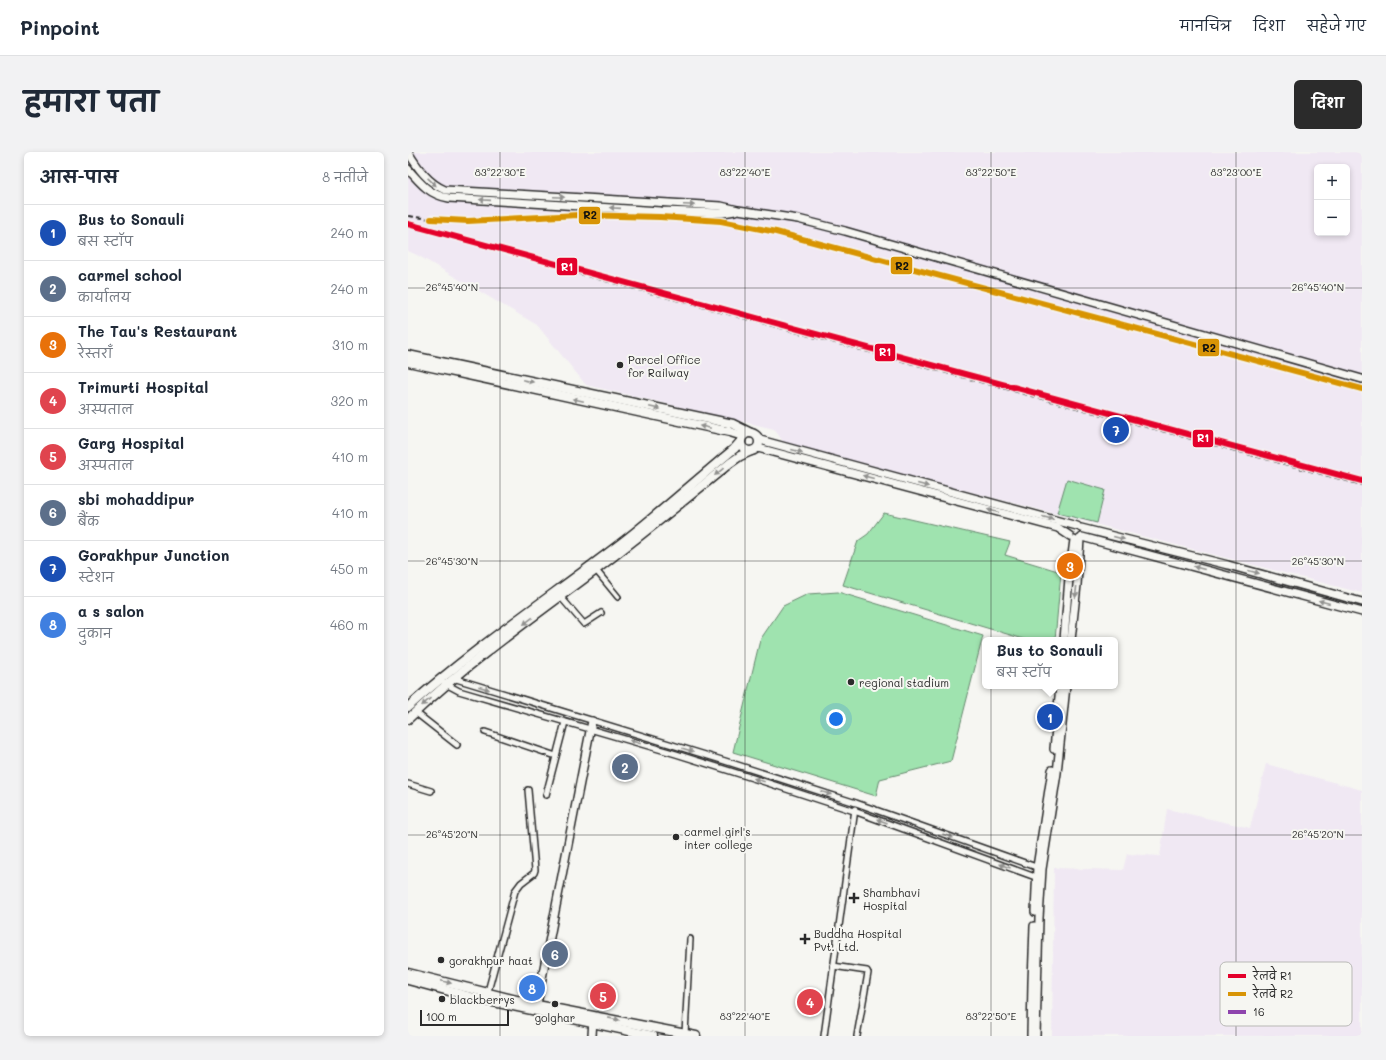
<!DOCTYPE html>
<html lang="hi">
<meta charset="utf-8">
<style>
body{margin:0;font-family:Mali,"Playpen Sans Deva",sans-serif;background:#f2f2f3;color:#1f2937}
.controls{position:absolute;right:12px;top:12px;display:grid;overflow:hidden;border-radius:6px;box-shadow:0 2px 6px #0003}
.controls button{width:36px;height:36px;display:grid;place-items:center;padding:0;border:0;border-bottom:1px solid #e0e1e3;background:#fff;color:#1f2937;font:20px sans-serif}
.scale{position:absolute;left:12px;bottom:10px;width:89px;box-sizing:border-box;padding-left:4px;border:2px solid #2b2b2b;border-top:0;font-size:11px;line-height:14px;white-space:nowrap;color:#2b2b2b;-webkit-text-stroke:3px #f6f6f2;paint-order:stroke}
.you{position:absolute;left:428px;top:567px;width:14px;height:14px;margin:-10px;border:3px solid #fff;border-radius:50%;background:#1a73e8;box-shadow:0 0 0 6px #1a73e833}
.badge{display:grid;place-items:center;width:26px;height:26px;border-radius:50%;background:#2b2b2b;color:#fff;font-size:13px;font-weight:700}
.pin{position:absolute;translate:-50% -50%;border:2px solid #fff;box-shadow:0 1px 4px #0006}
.popup{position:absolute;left:574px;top:485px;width:136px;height:52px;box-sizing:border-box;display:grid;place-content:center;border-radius:6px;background:#fff;filter:drop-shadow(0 1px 3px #0005);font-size:13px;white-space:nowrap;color:#747a83}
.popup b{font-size:15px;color:#1f2937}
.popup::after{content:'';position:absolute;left:50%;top:100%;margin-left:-8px;border:8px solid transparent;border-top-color:#fff}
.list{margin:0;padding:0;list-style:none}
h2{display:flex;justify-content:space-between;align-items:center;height:52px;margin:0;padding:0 16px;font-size:17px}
h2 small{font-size:13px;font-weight:400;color:#747a83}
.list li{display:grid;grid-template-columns:26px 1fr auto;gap:12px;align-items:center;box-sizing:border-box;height:56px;padding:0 16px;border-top:1px solid #e0e1e3}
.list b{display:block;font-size:15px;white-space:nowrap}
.list p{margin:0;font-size:13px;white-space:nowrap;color:#747a83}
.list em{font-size:13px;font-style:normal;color:#747a83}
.map{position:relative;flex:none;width:954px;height:884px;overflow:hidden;border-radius:6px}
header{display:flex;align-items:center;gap:24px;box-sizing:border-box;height:56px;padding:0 20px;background:#fff;border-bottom:1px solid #e0e1e3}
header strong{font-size:19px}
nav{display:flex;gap:22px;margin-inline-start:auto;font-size:14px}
.intro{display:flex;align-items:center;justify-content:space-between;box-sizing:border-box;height:96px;padding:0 24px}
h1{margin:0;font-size:28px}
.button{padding:10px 18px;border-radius:6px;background:#2b2b2b;color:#fff;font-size:14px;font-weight:700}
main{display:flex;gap:24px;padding:0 24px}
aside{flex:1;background:#fff;border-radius:6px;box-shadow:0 2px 6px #0003}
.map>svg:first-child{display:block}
.built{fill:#f0e8f3;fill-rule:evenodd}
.green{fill:#9fe3af;stroke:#65876d}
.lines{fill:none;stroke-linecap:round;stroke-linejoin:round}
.street-casing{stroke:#2b2b2b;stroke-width:8}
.secondary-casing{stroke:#2b2b2b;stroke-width:10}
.primary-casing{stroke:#2b2b2b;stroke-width:11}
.street{stroke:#f6f6f2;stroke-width:5}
.secondary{stroke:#f6f6f2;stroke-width:7}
.primary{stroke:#f6f6f2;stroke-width:8}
.rail{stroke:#2b2b2b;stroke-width:2;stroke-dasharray:6 3;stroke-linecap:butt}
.rail-1-casing{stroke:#f6f6f2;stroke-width:9}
.rail-2-casing{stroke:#f6f6f2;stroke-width:9}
.rail-1{stroke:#e4002b;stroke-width:6}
.rail-2{stroke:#d89406;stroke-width:6}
.oneway{fill:#90908e}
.ticks{fill:none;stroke:#2b2b2b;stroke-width:1;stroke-opacity:0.45}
.poi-dot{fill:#2b2b2b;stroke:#f6f6f2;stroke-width:1.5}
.labels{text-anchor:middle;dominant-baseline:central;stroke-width:4;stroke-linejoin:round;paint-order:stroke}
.poi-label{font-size:11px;fill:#2b2b2b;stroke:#f6f6f2;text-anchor:start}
.key{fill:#f6f6f2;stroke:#b9b9b6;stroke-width:1}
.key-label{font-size:11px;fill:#2b2b2b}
.ticks-label{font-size:10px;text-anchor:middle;fill:#2b2b2b;stroke:#f6f6f2;stroke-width:4;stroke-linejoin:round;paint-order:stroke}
.line-badge{stroke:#f6f6f2;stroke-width:1.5}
.badge-label{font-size:11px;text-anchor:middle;font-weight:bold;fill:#fff}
.pale-badge-label{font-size:11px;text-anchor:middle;font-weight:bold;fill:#111}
</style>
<header>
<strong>Pinpoint</strong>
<nav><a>मानचित्र</a><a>दिशा</a><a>सहेजे गए</a></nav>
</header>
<div class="intro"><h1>हमारा पता</h1><a class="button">दिशा</a></div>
<main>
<aside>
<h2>आस-पास<small>8 नतीजे</small></h2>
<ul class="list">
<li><span class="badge" style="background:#1a4fb4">1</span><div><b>Bus to Sonauli</b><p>बस स्टॉप</p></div><em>240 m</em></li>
<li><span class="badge" style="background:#5c6f8a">2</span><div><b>carmel school</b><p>कार्यालय</p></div><em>240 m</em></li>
<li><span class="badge" style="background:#e8710a">3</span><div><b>The Tau's Restaurant</b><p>रेस्तराँ</p></div><em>310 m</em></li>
<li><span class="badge" style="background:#e0444e">4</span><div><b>Trimurti Hospital</b><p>अस्पताल</p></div><em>320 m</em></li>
<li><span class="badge" style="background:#e0444e">5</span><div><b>Garg Hospital</b><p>अस्पताल</p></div><em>410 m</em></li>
<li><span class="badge" style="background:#5c6f8a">6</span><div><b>sbi mohaddipur</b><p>बैंक</p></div><em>410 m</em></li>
<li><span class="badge" style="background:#1a4fb4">7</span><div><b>Gorakhpur Junction</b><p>स्टेशन</p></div><em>450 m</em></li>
<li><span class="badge" style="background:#3f7fe0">8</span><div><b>a s salon</b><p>दुकान</p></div><em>460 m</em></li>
</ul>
</aside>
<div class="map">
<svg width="954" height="884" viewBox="0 0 954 884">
<rect width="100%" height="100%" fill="#f6f6f2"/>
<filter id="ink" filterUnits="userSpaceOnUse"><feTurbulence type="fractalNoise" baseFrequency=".025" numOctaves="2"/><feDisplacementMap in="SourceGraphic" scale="8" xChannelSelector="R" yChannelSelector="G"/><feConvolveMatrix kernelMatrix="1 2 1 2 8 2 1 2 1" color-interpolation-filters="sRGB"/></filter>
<g filter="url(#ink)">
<!-- built -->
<g class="built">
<path d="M 0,0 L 954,0 L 954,441 L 377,292 L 366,277 L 178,233 L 129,173 L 11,104 L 0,99 ZM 909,15 L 939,15 L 939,81 L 909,81 Z"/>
<path d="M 858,612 L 954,638 L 954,884 L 644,884 L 646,716 L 715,718 L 719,702 L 752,704 L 759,657 L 842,676 Z"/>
</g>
<!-- green -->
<g class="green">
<path d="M 659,327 L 697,338 L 689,371 L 649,361 Z"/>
<path d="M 476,361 L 602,390 L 597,403 L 653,420 L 647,488 L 619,488 L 435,433 L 450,389 L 460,382 Z"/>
<path d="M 430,440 L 575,484 L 543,609 L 472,627 L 468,644 L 325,600 L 352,488 L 375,454 L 400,442 Z"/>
</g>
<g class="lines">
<defs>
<g id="street">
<path d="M 187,417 L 210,445"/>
<path d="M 151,443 L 176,472 L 193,461"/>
<path d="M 45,526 L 317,609 L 448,651 L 631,716"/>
<path d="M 36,531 L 51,539 L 268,602 L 354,629 L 446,659 L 630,726"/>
<path d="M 7,560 L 49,593"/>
<path d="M 77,580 L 148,604"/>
<path d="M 0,632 L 23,639"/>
<path d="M 138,643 L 157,570"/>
<path d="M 425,814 L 459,819 L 460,821 L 449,884"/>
<path d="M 79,843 L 107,739 L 113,731 L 126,721 L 127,718 L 120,638"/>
<path d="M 277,882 L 282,787"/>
<path d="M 416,884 L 447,657"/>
</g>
<g id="secondary">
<path d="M 0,0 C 9,15 20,31 37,38 L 313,54 L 330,58 L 390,67 L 437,79 L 954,227"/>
<path d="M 0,17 C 12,31 22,43 41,46 L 253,59 L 315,61 L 327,59"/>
<path d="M 352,288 L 669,374"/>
<path d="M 350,296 L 650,376 L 662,384"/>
<path d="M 673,376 L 820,413 L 954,450"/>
<path d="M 674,385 L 954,460"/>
<path d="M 656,488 L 661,426 L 666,388"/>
<path d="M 663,488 L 669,433 L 672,387"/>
<path d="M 646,597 L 652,534"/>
<path d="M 627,760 L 629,715 L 644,618"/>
<path d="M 128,857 L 184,569"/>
<path d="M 184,884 L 185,866"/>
<path d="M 623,884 L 624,830 L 626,774"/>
<path d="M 628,884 L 631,766 L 634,717 L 649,621 L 658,534"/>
</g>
<g id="primary">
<path d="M 0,203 L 325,272 L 343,281"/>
<path d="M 0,210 L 322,280 L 335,284"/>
<circle cx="342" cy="290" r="9"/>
<path d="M 0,555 C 66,496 141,446 212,392 C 251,362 288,328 326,297 L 333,289"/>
<path d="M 0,567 C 57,513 122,467 185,420 C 231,385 277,348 322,311 L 332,304 L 343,299"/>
<path d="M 0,821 L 129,853 L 288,884"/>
<path d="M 0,828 L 67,846 L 245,884"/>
</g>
</defs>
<!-- street casing -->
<use href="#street" class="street-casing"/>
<!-- secondary casing -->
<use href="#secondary" class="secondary-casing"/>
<!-- primary casing -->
<use href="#primary" class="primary-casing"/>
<!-- street -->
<use href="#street" class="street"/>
<!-- secondary -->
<use href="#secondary" class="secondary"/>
<!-- primary -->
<use href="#primary" class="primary"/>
<!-- rail -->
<g class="rail">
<path d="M 0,64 L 29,68 L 60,69 L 170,63 L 252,65 L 313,69 L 368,80 L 718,175"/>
<path d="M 0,72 L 160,115"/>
<path d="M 153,117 L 954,333"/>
</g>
<defs>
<path id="rail-1" d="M 0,72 L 954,329"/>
<path id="rail-2" d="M 23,67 L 60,69 L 170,63 L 252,65 L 313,69 L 368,80 L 954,237"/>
</defs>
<!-- rail-1 casing -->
<use href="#rail-1" class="rail-1-casing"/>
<!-- rail-2 casing -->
<use href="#rail-2" class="rail-2-casing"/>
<!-- rail-1 -->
<use href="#rail-1" class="rail-1"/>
<!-- rail-2 -->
<use href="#rail-2" class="rail-2"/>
</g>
<!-- one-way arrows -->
<defs><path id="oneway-solid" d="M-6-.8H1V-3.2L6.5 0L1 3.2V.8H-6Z"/></defs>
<g class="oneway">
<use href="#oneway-solid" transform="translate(24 30) rotate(43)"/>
<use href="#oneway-solid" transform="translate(151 45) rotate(3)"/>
<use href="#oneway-solid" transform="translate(77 48) rotate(-176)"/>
<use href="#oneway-solid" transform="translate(281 53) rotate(3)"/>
<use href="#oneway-solid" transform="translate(207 56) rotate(-176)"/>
<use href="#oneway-solid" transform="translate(120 229) rotate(12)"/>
<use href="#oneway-solid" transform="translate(170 248) rotate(-168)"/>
<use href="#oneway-solid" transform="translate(247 256) rotate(12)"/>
<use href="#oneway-solid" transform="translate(297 275) rotate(-168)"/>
<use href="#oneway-solid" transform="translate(389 299) rotate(15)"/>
<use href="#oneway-solid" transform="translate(311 320) rotate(141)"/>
<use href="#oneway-solid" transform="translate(460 325) rotate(-165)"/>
<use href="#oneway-solid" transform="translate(515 333) rotate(15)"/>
<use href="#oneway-solid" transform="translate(585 359) rotate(-165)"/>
<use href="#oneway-solid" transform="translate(640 366) rotate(15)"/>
<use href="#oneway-solid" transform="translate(711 386) rotate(14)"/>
<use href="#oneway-solid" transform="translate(791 416) rotate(-165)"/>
<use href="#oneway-solid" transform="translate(846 420) rotate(15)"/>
<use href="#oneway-solid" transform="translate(668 440) rotate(96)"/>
<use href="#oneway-solid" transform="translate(916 450) rotate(-165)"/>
<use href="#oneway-solid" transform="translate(120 469) rotate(143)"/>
<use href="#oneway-solid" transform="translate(76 536) rotate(17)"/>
<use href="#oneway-solid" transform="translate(18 550) rotate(139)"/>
<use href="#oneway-solid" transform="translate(227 590) rotate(-164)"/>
<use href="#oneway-solid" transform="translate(280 598) rotate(17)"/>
<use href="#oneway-solid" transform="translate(351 628) rotate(-162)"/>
<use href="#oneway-solid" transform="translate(418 641) rotate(18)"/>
<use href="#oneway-solid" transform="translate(474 669) rotate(-160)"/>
<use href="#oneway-solid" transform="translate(540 684) rotate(20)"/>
<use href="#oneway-solid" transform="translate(597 714) rotate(-160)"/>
<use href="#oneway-solid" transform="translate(38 830) rotate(14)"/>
<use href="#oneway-solid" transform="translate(206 867) rotate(11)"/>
</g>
</g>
<!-- ticks -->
<path class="ticks" d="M 92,0 L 92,884M 337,0 L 337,884M 583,0 L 583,884M 828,0 L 828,884M 0,136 L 954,136M 0,409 L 954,409M 0,683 L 954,683"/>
<!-- markers -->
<g class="poi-dot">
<circle cx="212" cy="213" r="4"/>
<circle cx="443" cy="530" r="4"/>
<circle cx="268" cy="685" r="4"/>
<path d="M444 740h4v4h4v4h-4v4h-4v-4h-4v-4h4z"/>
<path d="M395 781h4v4h4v4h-4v4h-4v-4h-4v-4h4z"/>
<circle cx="33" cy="808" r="4"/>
<circle cx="34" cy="847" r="4"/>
<circle cx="147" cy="852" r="4"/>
</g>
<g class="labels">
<!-- poi labels -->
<g class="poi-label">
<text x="220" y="207">Parcel Office<tspan x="220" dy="13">for Railway</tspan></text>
<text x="451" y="530">regional stadium</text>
<text x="276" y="679">carmel girl's<tspan x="276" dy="13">inter college</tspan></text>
<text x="455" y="740">Shambhavi<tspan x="455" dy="13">Hospital</tspan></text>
<text x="406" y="781">Buddha Hospital<tspan x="406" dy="13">Pvt. Ltd.</tspan></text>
<text x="41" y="808">gorakhpur haat</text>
<text x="42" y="847">blackberrys</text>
<text x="147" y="865" text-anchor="middle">golghar</text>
</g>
</g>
<!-- legend -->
<rect x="812" y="810" width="132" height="64" rx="6" class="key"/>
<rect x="820" y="822" width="18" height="4" fill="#e4002b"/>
<rect x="820" y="840" width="18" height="4" fill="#d89406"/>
<rect x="820" y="858" width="18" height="4" fill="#8e44ad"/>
<g class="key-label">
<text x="845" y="828">रेलवे R1</text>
<text x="845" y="846">रेलवे R2</text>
<text x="845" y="864">16</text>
</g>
<g class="ticks-label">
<text x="92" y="24">83°22'30"E</text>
<text x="337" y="24">83°22'40"E</text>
<text x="583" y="24">83°22'50"E</text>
<text x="828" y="24">83°23'00"E</text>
<text x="44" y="139">26°45'40"N</text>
<text x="910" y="139">26°45'40"N</text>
<text x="44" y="413">26°45'30"N</text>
<text x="910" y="413">26°45'30"N</text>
<text x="44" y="686">26°45'20"N</text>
<text x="910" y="686">26°45'20"N</text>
<text x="337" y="868">83°22'40"E</text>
<text x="583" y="868">83°22'50"E</text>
</g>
<g class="line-badge">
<rect x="170" y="54" width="23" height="19" rx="4" fill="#d89406"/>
<rect x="482" y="104" width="23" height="19" rx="4" fill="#d89406"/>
<rect x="148" y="105" width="22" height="19" rx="4" fill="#e4002b"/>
<rect x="789" y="186" width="23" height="19" rx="4" fill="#d89406"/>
<rect x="466" y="191" width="22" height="19" rx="4" fill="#e4002b"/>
<rect x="784" y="277" width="22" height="19" rx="4" fill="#e4002b"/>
</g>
<g class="badge-label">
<text x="159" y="119">R1</text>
<text x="477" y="204">R1</text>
<text x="795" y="290">R1</text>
</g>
<g class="pale-badge-label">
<text x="182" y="67">R2</text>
<text x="494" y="118">R2</text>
<text x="801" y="200">R2</text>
</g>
</svg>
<div class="controls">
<button>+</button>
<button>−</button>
</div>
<div class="scale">100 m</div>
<div class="you"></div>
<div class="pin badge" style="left:642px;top:565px;background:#1a4fb4">1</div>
<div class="popup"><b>Bus to Sonauli</b>बस स्टॉप</div>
<div class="pin badge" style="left:217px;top:615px;background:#5c6f8a">2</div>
<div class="pin badge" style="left:662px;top:414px;background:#e8710a">3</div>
<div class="pin badge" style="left:402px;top:850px;background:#e0444e">4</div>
<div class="pin badge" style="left:195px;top:844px;background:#e0444e">5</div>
<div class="pin badge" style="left:147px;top:802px;background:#5c6f8a">6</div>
<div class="pin badge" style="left:708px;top:278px;background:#1a4fb4">7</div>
<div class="pin badge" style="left:124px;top:836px;background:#3f7fe0">8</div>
</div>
</main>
